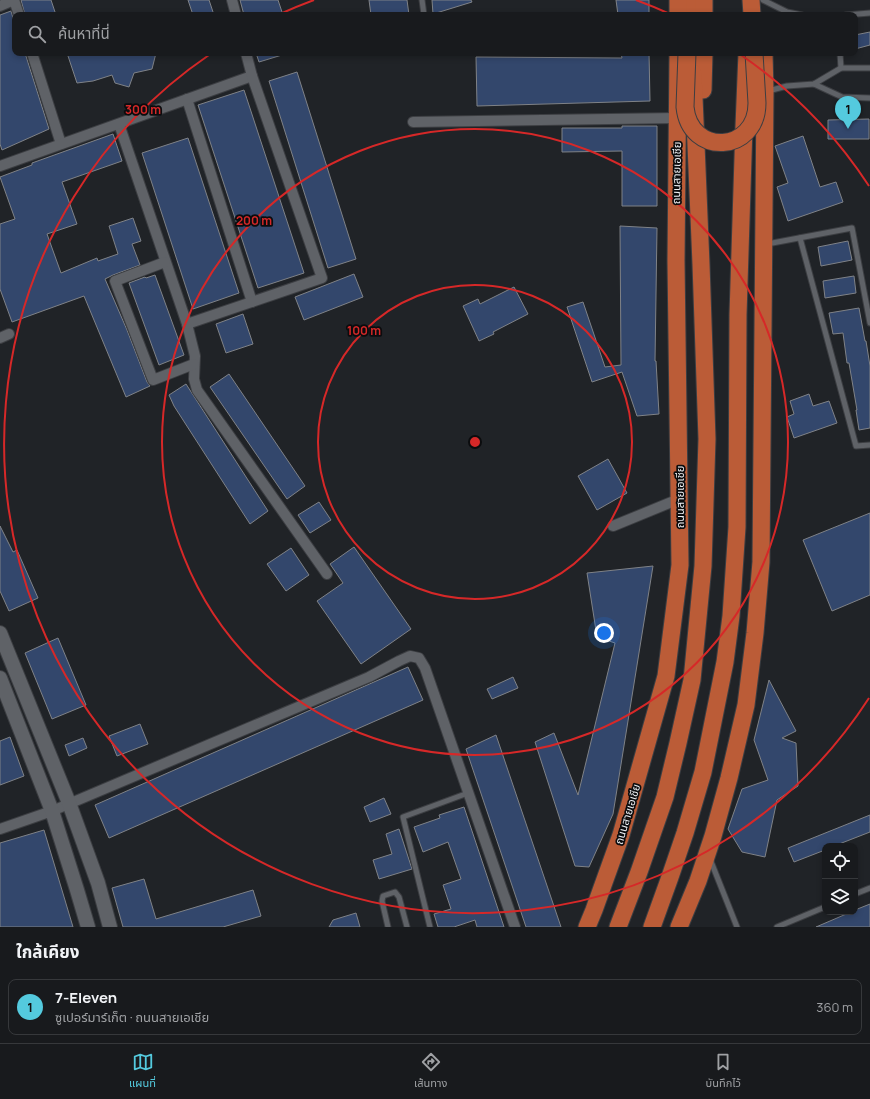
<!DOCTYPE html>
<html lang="th">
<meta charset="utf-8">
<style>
body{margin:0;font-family:Manrope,"Noto Sans Thai",sans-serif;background:#212326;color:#f1f3f6}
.controls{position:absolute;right:12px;bottom:12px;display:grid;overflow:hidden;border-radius:8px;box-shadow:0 2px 6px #0003}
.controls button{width:36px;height:36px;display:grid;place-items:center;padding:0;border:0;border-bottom:1px solid #36383b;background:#181a1d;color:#f1f3f6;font:20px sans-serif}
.you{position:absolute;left:604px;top:633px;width:14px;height:14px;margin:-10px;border:3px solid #fff;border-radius:50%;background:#1a73e8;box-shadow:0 0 0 6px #1a73e833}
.badge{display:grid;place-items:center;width:26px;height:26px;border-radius:50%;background:#54cade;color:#111;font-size:13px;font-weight:700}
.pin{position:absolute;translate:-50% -33px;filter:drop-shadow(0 1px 2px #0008)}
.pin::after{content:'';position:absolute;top:21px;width:14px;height:12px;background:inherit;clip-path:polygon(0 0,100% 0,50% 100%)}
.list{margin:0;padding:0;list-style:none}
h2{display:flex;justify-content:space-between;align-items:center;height:52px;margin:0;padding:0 16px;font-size:17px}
h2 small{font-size:13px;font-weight:400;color:#9fa1a4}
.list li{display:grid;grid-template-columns:26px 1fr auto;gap:12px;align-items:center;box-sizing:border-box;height:56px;margin:0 8px 8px;padding:0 8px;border:1px solid #36383b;border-radius:8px}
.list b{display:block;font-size:15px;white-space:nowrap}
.list p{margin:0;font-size:13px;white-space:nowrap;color:#9fa1a4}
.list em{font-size:13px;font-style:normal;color:#9fa1a4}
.icon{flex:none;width:22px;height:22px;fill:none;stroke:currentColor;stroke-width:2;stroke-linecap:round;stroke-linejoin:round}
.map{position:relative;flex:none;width:870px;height:927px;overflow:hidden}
.search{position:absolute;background:#181a1d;box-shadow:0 2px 6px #0003;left:12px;right:12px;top:12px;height:44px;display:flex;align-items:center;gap:10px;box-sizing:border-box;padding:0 14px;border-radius:8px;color:#9fa1a4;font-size:15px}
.sheet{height:116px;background:#181a1d}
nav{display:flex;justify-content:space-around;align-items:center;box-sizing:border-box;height:56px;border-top:1px solid #36383b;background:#181a1d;font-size:11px;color:#9fa1a4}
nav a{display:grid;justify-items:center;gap:2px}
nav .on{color:#54cade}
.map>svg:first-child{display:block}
.building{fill:#33476c;stroke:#7f8287}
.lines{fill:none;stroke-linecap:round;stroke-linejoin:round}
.service-casing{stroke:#3c3e42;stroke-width:7}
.minor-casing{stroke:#3c3e42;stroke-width:12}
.secondary-casing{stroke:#3c3e42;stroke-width:16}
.trunk-casing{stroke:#3c3e42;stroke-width:19}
.service{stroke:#5f6267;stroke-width:5}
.minor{stroke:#5f6267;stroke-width:10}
.secondary{stroke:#5f6267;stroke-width:14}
.trunk{stroke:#bb5c37;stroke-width:17}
.trunk-bridge-casing{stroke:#3c3e42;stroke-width:19;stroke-linecap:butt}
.trunk-bridge{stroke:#bb5c37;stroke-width:17}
.ring{fill:none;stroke:#d62828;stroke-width:2}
.labels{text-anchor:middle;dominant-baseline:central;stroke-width:3.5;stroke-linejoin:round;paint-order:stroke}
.street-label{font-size:11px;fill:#eef0f3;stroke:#0b0c0e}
.centre{fill:#d62828;stroke:#0b0c0e;stroke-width:2}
.ring-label{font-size:12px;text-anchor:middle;font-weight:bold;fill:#d62828;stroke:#0b0c0e;stroke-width:3.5;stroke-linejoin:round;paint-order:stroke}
</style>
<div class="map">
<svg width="870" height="927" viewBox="0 0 870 927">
<rect width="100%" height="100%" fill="#202327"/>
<!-- building -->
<g class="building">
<path d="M 21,0 L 51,0 L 56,15 L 25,15 Z"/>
<path d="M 188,0 L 209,0 L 214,15 L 193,15 Z"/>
<path d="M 240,0 L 278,0 L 283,15 L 244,15 Z"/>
<path d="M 369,0 L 407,0 L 409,15 L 371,15 Z"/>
<path d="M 432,0 L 471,0 L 472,2 L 433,14 Z"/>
<path d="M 616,0 L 649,0 L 649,15 L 618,15 Z"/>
<path d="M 11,11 L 15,25 L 15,53 L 25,53 L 49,129 L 2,150 L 0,144 L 0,15 Z"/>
<path d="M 870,32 L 870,45 L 855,49 L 855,35 Z"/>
<path d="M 67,53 L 156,53 L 152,69 L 134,73 L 129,87 L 115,83 L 112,75 L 93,81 L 77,83 Z"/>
<path d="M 256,53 L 282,53 L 282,55 L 259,62 Z"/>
<path d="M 621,53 L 649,53 L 650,101 L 477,106 L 476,57 L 622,58 Z"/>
<path d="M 297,72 L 356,259 L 328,268 L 269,81 Z"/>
<path d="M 244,90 L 304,273 L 258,288 L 198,105 Z"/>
<path d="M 869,119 L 869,139 L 828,139 L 828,120 Z"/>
<path d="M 622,126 L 657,126 L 657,206 L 622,206 L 622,151 L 562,152 L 562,128 L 622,128 Z"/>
<path d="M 113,134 L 122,161 L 62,182 L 77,224 L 47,234 L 61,273 L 97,258 L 98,261 L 118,254 L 109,226 L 133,218 L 141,241 L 132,244 L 140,265 L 113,275 L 105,279 L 127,330 L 147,382 L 150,386 L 126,397 L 84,296 L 12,322 L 0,289 L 0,224 L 15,219 L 0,177 L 32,165 L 32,163 Z"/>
<path d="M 803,136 L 820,187 L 836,182 L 843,202 L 788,221 L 777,187 L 788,183 L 775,146 Z"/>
<path d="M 188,138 L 239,293 L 193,309 L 142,153 Z"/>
<path d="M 620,226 L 657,228 L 655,361 L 656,361 L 659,414 L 637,416 L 622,372 L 592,382 L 567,307 L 583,302 L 605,367 L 621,365 Z"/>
<path d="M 848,241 L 852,260 L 821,266 L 818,247 Z"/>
<path d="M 354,274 L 363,297 L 304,320 L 295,297 Z"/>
<path d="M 155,275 L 184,355 L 159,365 L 129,283 L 145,277 L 146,278 Z"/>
<path d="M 854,276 L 856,293 L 825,298 L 823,281 Z"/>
<path d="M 514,287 L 528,314 L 493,332 L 494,334 L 479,341 L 463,306 L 478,299 L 480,304 Z"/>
<path d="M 859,308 L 865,341 L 866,341 L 870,366 L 870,428 L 859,430 L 856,410 L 857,410 L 849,363 L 847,363 L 843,333 L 833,334 L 829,313 Z"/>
<path d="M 243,314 L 253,344 L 226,353 L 216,324 Z"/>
<path d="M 229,374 L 305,486 L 287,499 L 210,387 Z"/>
<path d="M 186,384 L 268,511 L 250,524 L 174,406 L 169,395 Z"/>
<path d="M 809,394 L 813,406 L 829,401 L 837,423 L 794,438 L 787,417 L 794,414 L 790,401 Z"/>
<path d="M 608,459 L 627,493 L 597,510 L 578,476 Z"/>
<path d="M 319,502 L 331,520 L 310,533 L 298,515 Z"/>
<path d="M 870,513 L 870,595 L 832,611 L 803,540 Z"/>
<path d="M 0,526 L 13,552 L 17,550 L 38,598 L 9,611 L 0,591 Z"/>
<path d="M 354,547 L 411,629 L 361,664 L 317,601 L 343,583 L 330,564 Z"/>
<path d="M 291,548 L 309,575 L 286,591 L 267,564 Z"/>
<path d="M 653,566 L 613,814 L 589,867 L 575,866 L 535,742 L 554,733 L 578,795 L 615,643 L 597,637 L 587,573 Z"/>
<path d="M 58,638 L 86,705 L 52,719 L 25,653 Z"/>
<path d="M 408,667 L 423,700 L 109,838 L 95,805 Z"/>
<path d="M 513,677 L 518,688 L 492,699 L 487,689 Z"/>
<path d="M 769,680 L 796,731 L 782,738 L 796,743 L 798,786 L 777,800 L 765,857 L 742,852 L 728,829 L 742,789 L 768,780 L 754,740 Z"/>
<path d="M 140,724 L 148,744 L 117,756 L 109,736 Z"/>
<path d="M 496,735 L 561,927 L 526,927 L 466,749 Z"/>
<path d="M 10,737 L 24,776 L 0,785 L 0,741 Z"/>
<path d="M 83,738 L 87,748 L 69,756 L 65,745 Z"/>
<path d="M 384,798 L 391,814 L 370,822 L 364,807 Z"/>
<path d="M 464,807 L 504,927 L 477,927 L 475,920 L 454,927 L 438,927 L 434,914 L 451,909 L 443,885 L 461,879 L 448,842 L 423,852 L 414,827 L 440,818 L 439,815 Z"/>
<path d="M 870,815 L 870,832 L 834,846 L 825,846 L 825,850 L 794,862 L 788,848 Z"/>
<path d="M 399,829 L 412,869 L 379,879 L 373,860 L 392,854 L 386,834 Z"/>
<path d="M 44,830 L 73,927 L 0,927 L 0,843 Z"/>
<path d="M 144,879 L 156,919 L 253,890 L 261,916 L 223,927 L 123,927 L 112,888 Z"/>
<path d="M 870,904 L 870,927 L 816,927 L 851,912 L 855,912 L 855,910 Z"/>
<path d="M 356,913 L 360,927 L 329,927 L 333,920 Z"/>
</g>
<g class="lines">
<defs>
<g id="service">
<path d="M 422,0 L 424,15"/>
<path d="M 763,0 L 787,12 L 802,15"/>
<path d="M 846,15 L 870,13"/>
<path d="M 840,53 L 841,68"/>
<path d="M 814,84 L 842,97 L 870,98"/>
<path d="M 768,91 L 787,86 L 814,84 L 841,68 L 870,68"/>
<path d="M 800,238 L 856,446 L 870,445"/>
<path d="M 767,244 L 852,228 L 870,323"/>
<path d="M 710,859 L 737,927"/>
<path d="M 855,894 L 870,888"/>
<path d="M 388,927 L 382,901 L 383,896 L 395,892 L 399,897 L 407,927"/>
<path d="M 430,927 L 403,817 L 468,793"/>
<path d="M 777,927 L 825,907"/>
</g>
<g id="minor">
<path d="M 232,0 L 236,15"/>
<path d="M 0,6 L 14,0 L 19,15"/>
<path d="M 32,53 L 61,144"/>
<path d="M 187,99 L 252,302"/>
<path d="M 413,122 L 677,118"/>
<path d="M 119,124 L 187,324 L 195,356 L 194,379 L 197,390 L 327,574"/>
<path d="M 0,166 L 252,76"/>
<path d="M 165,262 L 115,281 L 153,380 L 194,364"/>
<path d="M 187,324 L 322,278 L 252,76 L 246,53"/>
<path d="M 0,338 L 9,334"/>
<path d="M 613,526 L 679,499"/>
<path d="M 0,829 L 52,811 L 369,677 L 399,661 L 410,656 L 419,658 L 425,668 L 515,927"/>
</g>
<g id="secondary">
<path d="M 0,633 L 69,803 L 98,883 L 110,927"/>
<path d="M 0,678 L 52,811 L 77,890 L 88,927"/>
</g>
<g id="trunk">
<path d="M 690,0 L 690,15"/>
<path d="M 751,0 L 752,15"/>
<path d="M 678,15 L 678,0"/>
<path d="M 704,15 L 704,0"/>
<path d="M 703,90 L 704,53"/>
<path d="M 587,927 L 594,910 L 621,835 L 666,676 L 680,565 L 676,261 L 678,53"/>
<path d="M 618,927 L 639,872 L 665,797 L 678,743 L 692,680 L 703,566 L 707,439 L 701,264 L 693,73"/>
<path d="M 652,927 L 670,877 L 685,833 L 703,772 L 725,662 L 731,616 L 737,527 L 738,315 L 744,126 L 747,53"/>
<path d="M 679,927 L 698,881 L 713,836 L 729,778 L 746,705 L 755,633 L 761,562 L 765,92 L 764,53"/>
</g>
</defs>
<!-- service casing -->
<use href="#service" class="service-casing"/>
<!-- minor casing -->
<use href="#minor" class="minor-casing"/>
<!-- secondary casing -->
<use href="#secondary" class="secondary-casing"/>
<!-- trunk casing -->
<use href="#trunk" class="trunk-casing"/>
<!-- service -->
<use href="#service" class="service"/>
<!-- minor -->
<use href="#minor" class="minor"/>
<!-- secondary -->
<use href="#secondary" class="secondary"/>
<!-- trunk -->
<use href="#trunk" class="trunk"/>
<defs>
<path id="trunk-bridge" d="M 687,53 L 685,107 C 690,157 757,153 757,103 L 754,53"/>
</defs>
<!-- trunk-bridge casing -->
<use href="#trunk-bridge" class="trunk-bridge-casing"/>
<!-- trunk-bridge -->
<use href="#trunk-bridge" class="trunk-bridge"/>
</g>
<!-- distance rings -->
<g class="ring">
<circle cx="475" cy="442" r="157"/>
<circle cx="475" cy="442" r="313"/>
<path d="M869 698A470 470 0 1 1 209 55M280 14A470 470 0 0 1 314 0M636 0A470 470 0 0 1 670 14M741 55A470 470 0 0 1 869 186"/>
</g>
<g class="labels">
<!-- street labels -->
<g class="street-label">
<text transform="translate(676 173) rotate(-89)">ถนนสายเอเชีย</text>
<text transform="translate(679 497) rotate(-90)">ถนนสายเอเชีย</text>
<text transform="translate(627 814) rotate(-73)">ถนนสายเอเชีย</text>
</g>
</g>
<circle cx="475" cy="442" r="6" class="centre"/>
<g class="ring-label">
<text x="143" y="114">300 m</text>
<text x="254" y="225">200 m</text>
<text x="364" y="335">100 m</text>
</g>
</svg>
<div class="controls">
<button><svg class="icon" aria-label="locate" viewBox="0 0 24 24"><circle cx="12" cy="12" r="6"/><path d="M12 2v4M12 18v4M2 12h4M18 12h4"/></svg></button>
<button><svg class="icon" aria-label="layers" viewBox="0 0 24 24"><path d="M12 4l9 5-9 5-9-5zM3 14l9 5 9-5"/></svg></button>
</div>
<div class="you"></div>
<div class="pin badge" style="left:848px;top:129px">1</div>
<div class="search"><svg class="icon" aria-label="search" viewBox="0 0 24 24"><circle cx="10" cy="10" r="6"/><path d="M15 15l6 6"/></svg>ค้นหาที่นี่</div>
</div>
<section class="sheet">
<h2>ใกล้เคียง<small></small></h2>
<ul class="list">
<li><span class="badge">1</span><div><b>7-Eleven</b><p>ซูเปอร์มาร์เก็ต · ถนนสายเอเชีย</p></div><em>360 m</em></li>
</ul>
</section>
<nav>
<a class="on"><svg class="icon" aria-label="map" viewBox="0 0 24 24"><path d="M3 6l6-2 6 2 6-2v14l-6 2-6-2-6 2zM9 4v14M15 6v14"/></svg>แผนที่</a>
<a><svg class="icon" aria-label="directions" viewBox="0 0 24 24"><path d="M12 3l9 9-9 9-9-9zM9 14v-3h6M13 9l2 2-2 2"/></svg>เส้นทาง</a>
<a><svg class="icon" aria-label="saved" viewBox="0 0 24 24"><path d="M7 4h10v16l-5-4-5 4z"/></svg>บันทึกไว้</a>
</nav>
